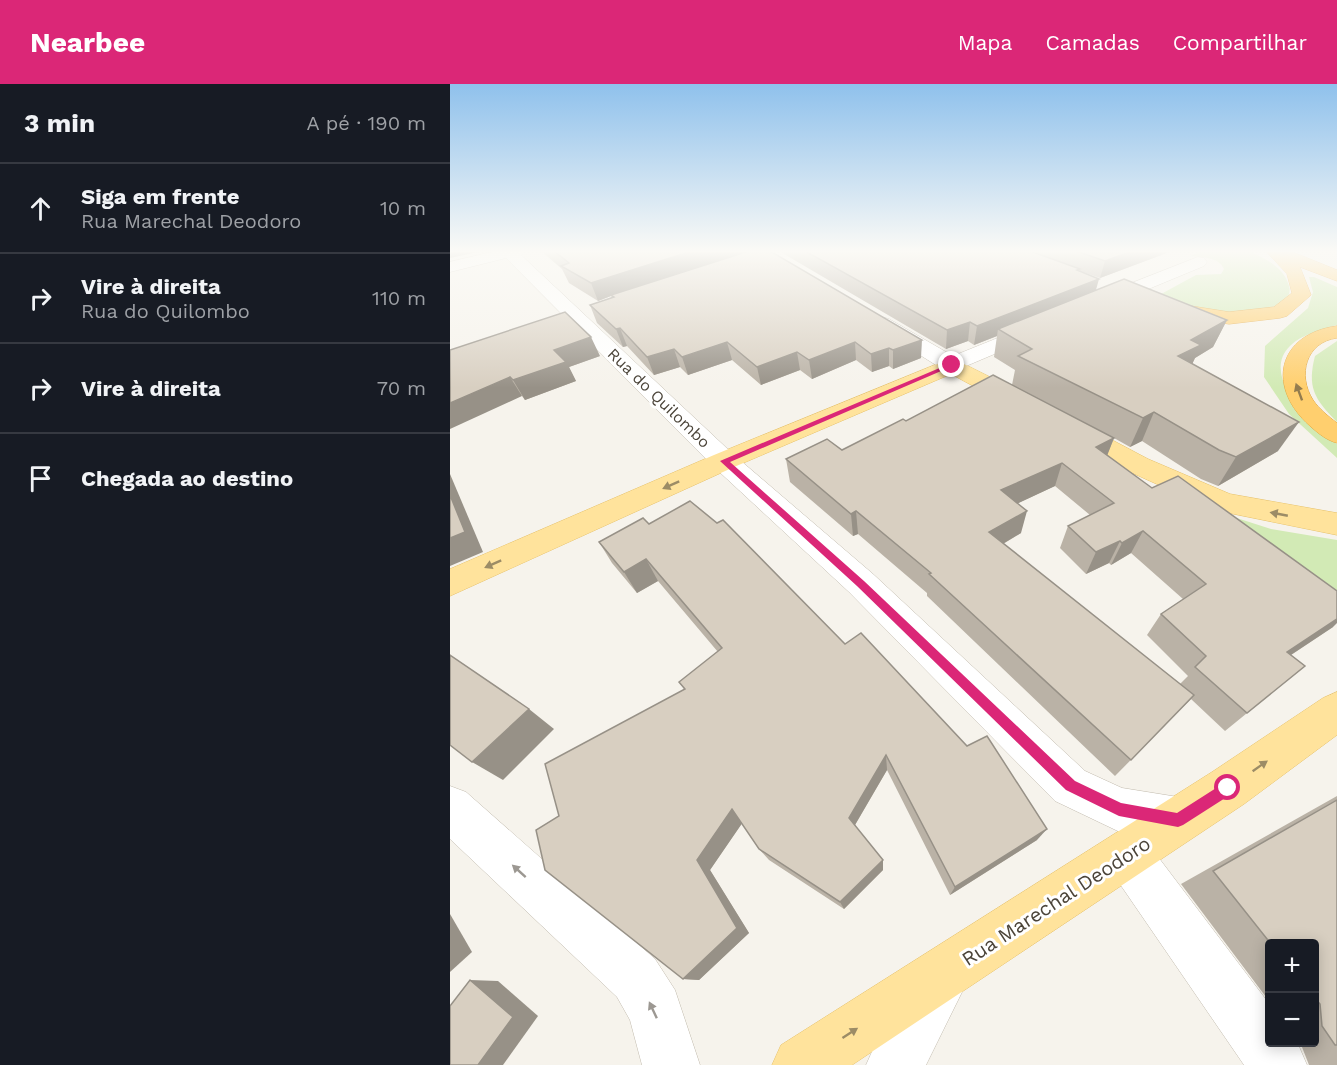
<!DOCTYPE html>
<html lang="pt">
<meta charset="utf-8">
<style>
body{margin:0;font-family:"Work Sans",sans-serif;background:#242831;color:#f1f3f6}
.controls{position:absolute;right:18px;bottom:18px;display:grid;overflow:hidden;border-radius:6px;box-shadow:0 3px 15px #0003}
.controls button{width:54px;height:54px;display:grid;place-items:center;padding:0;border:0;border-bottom:2px solid #363941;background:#171b24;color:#f1f3f6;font:30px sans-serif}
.stop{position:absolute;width:18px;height:18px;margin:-14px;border:4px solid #db2777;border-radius:50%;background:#fff}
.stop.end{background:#db2777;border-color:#fff;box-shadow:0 2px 6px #0008}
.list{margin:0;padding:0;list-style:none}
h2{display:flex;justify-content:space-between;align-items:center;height:78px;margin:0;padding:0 24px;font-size:26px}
h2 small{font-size:20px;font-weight:400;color:#9ea1a6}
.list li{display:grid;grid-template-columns:39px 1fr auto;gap:18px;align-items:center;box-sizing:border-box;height:90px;padding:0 24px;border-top:2px solid #363941}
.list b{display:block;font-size:22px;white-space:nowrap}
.list p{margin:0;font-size:20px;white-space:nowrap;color:#9ea1a6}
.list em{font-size:20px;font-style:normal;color:#9ea1a6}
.icon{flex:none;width:33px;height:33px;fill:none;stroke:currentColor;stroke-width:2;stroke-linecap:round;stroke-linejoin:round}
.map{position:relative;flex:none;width:887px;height:981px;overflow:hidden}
header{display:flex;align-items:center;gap:36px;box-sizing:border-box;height:84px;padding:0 30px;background:#db2777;color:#fff}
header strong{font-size:28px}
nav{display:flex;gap:33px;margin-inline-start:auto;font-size:21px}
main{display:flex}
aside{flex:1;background:#171b24}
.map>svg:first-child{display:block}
.green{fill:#d2eab5}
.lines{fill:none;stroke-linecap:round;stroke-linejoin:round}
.minor-casing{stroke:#c2bbae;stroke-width:1}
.major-casing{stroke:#e6c16a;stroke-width:1}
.highway-casing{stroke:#e0a43c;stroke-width:1}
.minor{fill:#fff;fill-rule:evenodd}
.major{fill:#ffe39c;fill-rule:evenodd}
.highway{fill:#ffcf6e;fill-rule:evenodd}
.wall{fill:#bab2a6;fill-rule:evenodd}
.shaded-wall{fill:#979187}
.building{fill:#d8cfc1;stroke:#979187;stroke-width:1.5}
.oneway{fill:#937c4e}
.oneway2{fill:#9c8c66}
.oneway3{fill:#9c9892}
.route{fill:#db2777}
.labels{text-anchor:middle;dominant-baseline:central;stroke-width:6;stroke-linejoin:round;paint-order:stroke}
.street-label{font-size:16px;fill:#4b4439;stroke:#fff}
.near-street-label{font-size:20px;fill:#4b4439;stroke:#fff}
</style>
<header>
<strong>Nearbee</strong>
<nav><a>Mapa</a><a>Camadas</a><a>Compartilhar</a></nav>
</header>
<main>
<aside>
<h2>3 min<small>A pé · 190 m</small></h2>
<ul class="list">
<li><svg class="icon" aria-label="ahead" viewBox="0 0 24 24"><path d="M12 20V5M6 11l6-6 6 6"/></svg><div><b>Siga em frente</b><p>Rua Marechal Deodoro</p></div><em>10 m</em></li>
<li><svg class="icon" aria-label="right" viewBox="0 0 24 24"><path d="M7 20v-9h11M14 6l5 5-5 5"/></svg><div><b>Vire à direita</b><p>Rua do Quilombo</p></div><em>110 m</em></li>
<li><svg class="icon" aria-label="right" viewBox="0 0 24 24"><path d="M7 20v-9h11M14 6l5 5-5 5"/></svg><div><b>Vire à direita</b></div><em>70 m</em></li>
<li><svg class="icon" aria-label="arrive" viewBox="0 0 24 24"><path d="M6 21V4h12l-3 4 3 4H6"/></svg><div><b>Chegada ao destino</b></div></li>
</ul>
</aside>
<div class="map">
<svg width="887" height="981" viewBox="0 0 887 981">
<rect width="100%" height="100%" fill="#f6f3ec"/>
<!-- green -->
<g class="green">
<path d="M 753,167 L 798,167 C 815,174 834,183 839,202 C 842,212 834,219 825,222 C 784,237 743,223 702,215 L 746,191 L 771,190 L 774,185 C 769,173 752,173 740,172 Z"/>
<path d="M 859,193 L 864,193 L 887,203 L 887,241 C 871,246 852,250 840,262 C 809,292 863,343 887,360 L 887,374 L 839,330 L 814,293 L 815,262 L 858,224 L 863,208 Z"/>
<path d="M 887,257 L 887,338 C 864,315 857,303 865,272 Z"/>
<path d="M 768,428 L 821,445 L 887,456 L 887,526 Z"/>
</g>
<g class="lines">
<defs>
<g id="minor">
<path d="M 46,167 L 74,167 L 71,171 L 284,371 L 423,490 L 635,687 L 672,704 L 728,713 L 744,720 L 751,736 L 744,752 L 728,759 L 693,753 L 820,921 L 820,958 L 847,958 L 857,981 L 794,981 L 661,787 L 654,770 L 661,753 L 672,749 L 605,717 L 399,508 L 264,383 L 56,174 L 0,188 L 0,178 Z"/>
<path d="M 748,173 L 754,174 L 757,178 L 754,182 L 655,223 L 641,223 L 638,219 L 641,215 Z"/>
<path d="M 432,233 L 439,235 L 503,272 L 580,241 L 587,239 L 594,241 L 597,245 L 594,249 L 502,288 L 494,286 L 425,243 L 422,239 L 425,235 Z"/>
<path d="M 0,702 L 16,708 L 205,875 L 225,906 L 250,981 L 192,981 L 180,936 L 167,913 L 0,755 Z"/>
<path d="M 490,871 L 509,879 L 517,898 L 476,981 L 416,981 L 425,961 L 471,879 Z"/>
</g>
<g id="major">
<path d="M 502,274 L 580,313 L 583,318 L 580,323 L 571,325 L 562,323 L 501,290 L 284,383 L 0,512 L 0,485 L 264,371 Z"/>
<path d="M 619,335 L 628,338 L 698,375 L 780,410 L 887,429 L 887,451 L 764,426 L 678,387 L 610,348 L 606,343 L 610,338 Z"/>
<path d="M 887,608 L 887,651 L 794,720 L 402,981 L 322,981 L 331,961 L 762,688 L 873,614 Z"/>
</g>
<g id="highway">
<path d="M 816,167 L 840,167 L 887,186 L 887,197 L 850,183 L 861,211 L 837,232 L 830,234 L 779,240 L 722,231 L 715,229 L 712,225 L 715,221 L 722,219 L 779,228 L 824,223 L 842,209 L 837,190 Z"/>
<path d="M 887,242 L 887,254 C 856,258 847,291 863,316 C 869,325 878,332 887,339 L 887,359 C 876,356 868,349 860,342 C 816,303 827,250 887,242 Z"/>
</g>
</defs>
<!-- minor casing -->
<use href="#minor" class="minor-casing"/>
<!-- major casing -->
<use href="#major" class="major-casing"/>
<!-- highway casing -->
<use href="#highway" class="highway-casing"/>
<!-- minor -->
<use href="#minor" class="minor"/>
<!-- major -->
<use href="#major" class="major"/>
<!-- highway -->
<use href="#highway" class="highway"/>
</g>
<!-- wall -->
<g class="wall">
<path d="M 91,167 L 299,167 L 471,274 L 443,285 L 439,282 L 422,288 L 406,276 L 362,295 L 350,286 L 311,301 L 282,276 L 238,291 L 230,283 L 204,291 L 177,262 L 173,263 L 147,239 L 140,221 L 162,214 L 161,212 L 148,217 L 119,199 L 112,185 Z"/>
<path d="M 333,167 L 722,167 L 650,194 L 630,187 L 645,207 L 777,236 L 763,263 L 745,274 L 742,280 L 828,367 L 768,402 L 751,395 L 692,357 L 680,363 L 664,354 L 657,371 L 883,543 L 841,571 L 855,582 L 775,647 L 741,615 L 665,692 L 477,512 L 477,509 L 408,450 L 403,452 L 340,398 L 336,375 L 392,366 L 456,337 L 562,301 L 565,286 L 544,273 L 547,252 L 524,261 L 518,257 L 496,265 L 334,170 ZM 605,402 L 640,431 L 618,442 L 610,464 L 636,490 L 659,479 L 661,481 L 681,469 L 733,515 L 711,530 L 697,551 L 738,592 L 730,600 L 553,460 L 571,449 L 568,419 Z"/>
<path d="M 0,266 L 150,272 L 119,283 L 126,297 L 75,316 L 72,312 Z"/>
<path d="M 199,440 L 587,756 L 500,811 L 437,686 L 405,741 L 433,786 L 394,825 L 319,776 L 309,765 L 292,739 L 260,786 L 299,849 L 249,896 L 233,895 L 109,732 L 234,605 L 229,598 L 268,568 L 208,497 L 187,509 L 162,479 L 149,458 Z"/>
<path d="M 887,712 L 887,981 L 859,981 L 850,958 L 864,958 L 864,860 L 819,860 L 819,917 L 731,800 Z"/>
</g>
<!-- shaded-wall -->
<g class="shaded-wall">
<path d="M 0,167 L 33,167 L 0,174 Z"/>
<path d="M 242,167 L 299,167 L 161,211 L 161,212 L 148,217 L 141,199 Z"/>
<path d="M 682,167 L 722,167 L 650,194 L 655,177 Z"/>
<path d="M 649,195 L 644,213 L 548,245 L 547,252 L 524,261 L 527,242 Z"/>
<path d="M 777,236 L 763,263 L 745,274 L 738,289 L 728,272 L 741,256 Z"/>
<path d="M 520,238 L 518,257 L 496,265 L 497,246 Z"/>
<path d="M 170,244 L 177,262 L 173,263 L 166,245 Z"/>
<path d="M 141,253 L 150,272 L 119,283 L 126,297 L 75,316 L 63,296 L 104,266 Z"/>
<path d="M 472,256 L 471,274 L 443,285 L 443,266 Z"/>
<path d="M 277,258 L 282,276 L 238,291 L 232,273 Z"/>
<path d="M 405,258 L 406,276 L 362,295 L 359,276 Z"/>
<path d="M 439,264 L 439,282 L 422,288 L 421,270 Z"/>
<path d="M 224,265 L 230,283 L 204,291 L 197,273 Z"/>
<path d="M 347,268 L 350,286 L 311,301 L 307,283 Z"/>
<path d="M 60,293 L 72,312 L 0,345 L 0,319 Z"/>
<path d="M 704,328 L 692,357 L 680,363 L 693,334 Z"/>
<path d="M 849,338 L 828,367 L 768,402 L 786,373 Z"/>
<path d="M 664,354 L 655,377 L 646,363 Z"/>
<path d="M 612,379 L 605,402 L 547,429 L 551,406 Z"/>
<path d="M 0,390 L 33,468 L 0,482 Z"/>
<path d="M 406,427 L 408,450 L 403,452 L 401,430 Z"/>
<path d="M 577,427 L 571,449 L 534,471 L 539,448 Z"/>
<path d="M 693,447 L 681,469 L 661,481 L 672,459 Z"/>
<path d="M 670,457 L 659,479 L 636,490 L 646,468 Z"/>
<path d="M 196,475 L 208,497 L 187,509 L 174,488 Z"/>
<path d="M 887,535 L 887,539 L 883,543 L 815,588 L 837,568 Z"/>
<path d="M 79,625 L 104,645 L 53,696 L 22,678 Z"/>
<path d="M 436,671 L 437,686 L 402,746 L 399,734 Z"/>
<path d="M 282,725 L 293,738 L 260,786 L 299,849 L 249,896 L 233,895 L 247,776 Z"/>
<path d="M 597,745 L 587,756 L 500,811 L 505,803 Z"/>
<path d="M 433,776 L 433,786 L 394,825 L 390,818 Z"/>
<path d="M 0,830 L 22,868 L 0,888 Z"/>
<path d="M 20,896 L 48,897 L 88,932 L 53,981 L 28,981 Z"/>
</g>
<!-- building -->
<g class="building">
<path d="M 104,167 L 242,167 L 141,199 L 111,182 L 119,179 Z"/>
<path d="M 299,167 L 320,167 L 472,256 L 443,266 L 439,264 L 421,270 L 405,258 L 359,276 L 347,268 L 307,283 L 277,258 L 232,273 L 224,265 L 197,273 L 170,244 L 166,245 L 140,221 L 164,213 L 161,211 Z"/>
<path d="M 355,167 L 580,167 L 630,185 L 627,186 L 649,195 L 527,242 L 520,238 L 497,246 Z"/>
<path d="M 626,167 L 682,167 L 655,177 Z"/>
<path d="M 674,195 L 777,236 L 741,256 L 751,261 L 728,272 L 849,338 L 786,373 L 769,366 L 704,328 L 693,334 L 568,272 L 582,265 L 548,245 Z"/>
<path d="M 115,228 L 141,253 L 104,266 L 116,278 L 63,296 L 60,293 L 0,319 L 0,266 Z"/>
<path d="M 543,291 L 664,354 L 646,363 L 702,404 L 728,392 L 887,507 L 887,535 L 837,568 L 855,582 L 797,629 L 745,583 L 756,572 L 711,530 L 756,500 L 693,447 L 672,459 L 670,457 L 646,468 L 618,442 L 664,419 L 612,379 L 551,406 L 577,427 L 539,448 L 744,611 L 681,676 L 479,490 L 481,489 L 406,427 L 401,430 L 336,375 L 377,355 L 392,366 L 453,335 L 456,337 Z"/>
<path d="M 0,411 L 15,448 L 0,454 Z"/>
<path d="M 240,417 L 267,439 L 273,436 L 395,560 L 411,549 L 517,662 L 537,652 L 597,745 L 505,803 L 436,671 L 399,734 L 433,776 L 390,818 L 309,765 L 282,725 L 247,776 L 287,844 L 233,895 L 95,786 L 86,746 L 109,732 L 95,680 L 235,605 L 229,598 L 272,564 L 196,475 L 174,488 L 149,458 L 193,434 L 199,440 Z"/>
<path d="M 0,571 L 79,625 L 22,678 L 0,661 Z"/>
<path d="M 887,716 L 887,961 L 885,961 L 872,942 L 870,920 L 864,913 L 864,860 L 821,860 L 763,787 Z"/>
<path d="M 20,896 L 63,933 L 28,981 L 0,981 L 0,922 Z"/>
</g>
<!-- one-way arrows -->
<defs><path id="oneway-solid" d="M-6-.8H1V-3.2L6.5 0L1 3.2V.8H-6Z" transform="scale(1.5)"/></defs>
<use class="oneway" href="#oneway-solid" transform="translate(849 308) rotate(-110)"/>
<g class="oneway2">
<use href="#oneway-solid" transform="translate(221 401) rotate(156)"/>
<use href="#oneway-solid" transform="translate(829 430) rotate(-169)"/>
<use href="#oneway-solid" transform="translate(43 480) rotate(156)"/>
<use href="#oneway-solid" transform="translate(810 682) rotate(-35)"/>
<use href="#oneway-solid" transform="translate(400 949) rotate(-33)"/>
</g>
<g class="oneway3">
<use href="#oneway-solid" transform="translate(69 787) rotate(-138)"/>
<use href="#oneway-solid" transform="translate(203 926) rotate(-115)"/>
</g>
<!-- sky -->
<linearGradient id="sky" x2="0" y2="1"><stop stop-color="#8fc1ec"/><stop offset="0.55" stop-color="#fbfaf6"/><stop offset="1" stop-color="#fbfaf6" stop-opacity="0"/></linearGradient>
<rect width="887" height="304" fill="url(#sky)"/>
<!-- route -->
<path class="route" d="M 499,280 L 505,281 L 280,378 L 414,497 L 625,697 L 671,719 L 727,729 L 774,699 L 778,697 L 783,699 L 785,704 L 783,709 L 733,741 L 728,743 L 669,732 L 616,706 L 407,502 L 270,377 Z"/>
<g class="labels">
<!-- street labels -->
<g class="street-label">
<text transform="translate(209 314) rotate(44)">Rua do Quilombo</text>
</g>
<!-- near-street labels -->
<g class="near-street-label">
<text transform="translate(606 817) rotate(-33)">Rua Marechal Deodoro</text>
</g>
</g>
</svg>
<div class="controls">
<button>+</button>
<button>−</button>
</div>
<div class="stop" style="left:778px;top:704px"></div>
<div class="stop end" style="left:502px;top:281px"></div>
</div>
</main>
